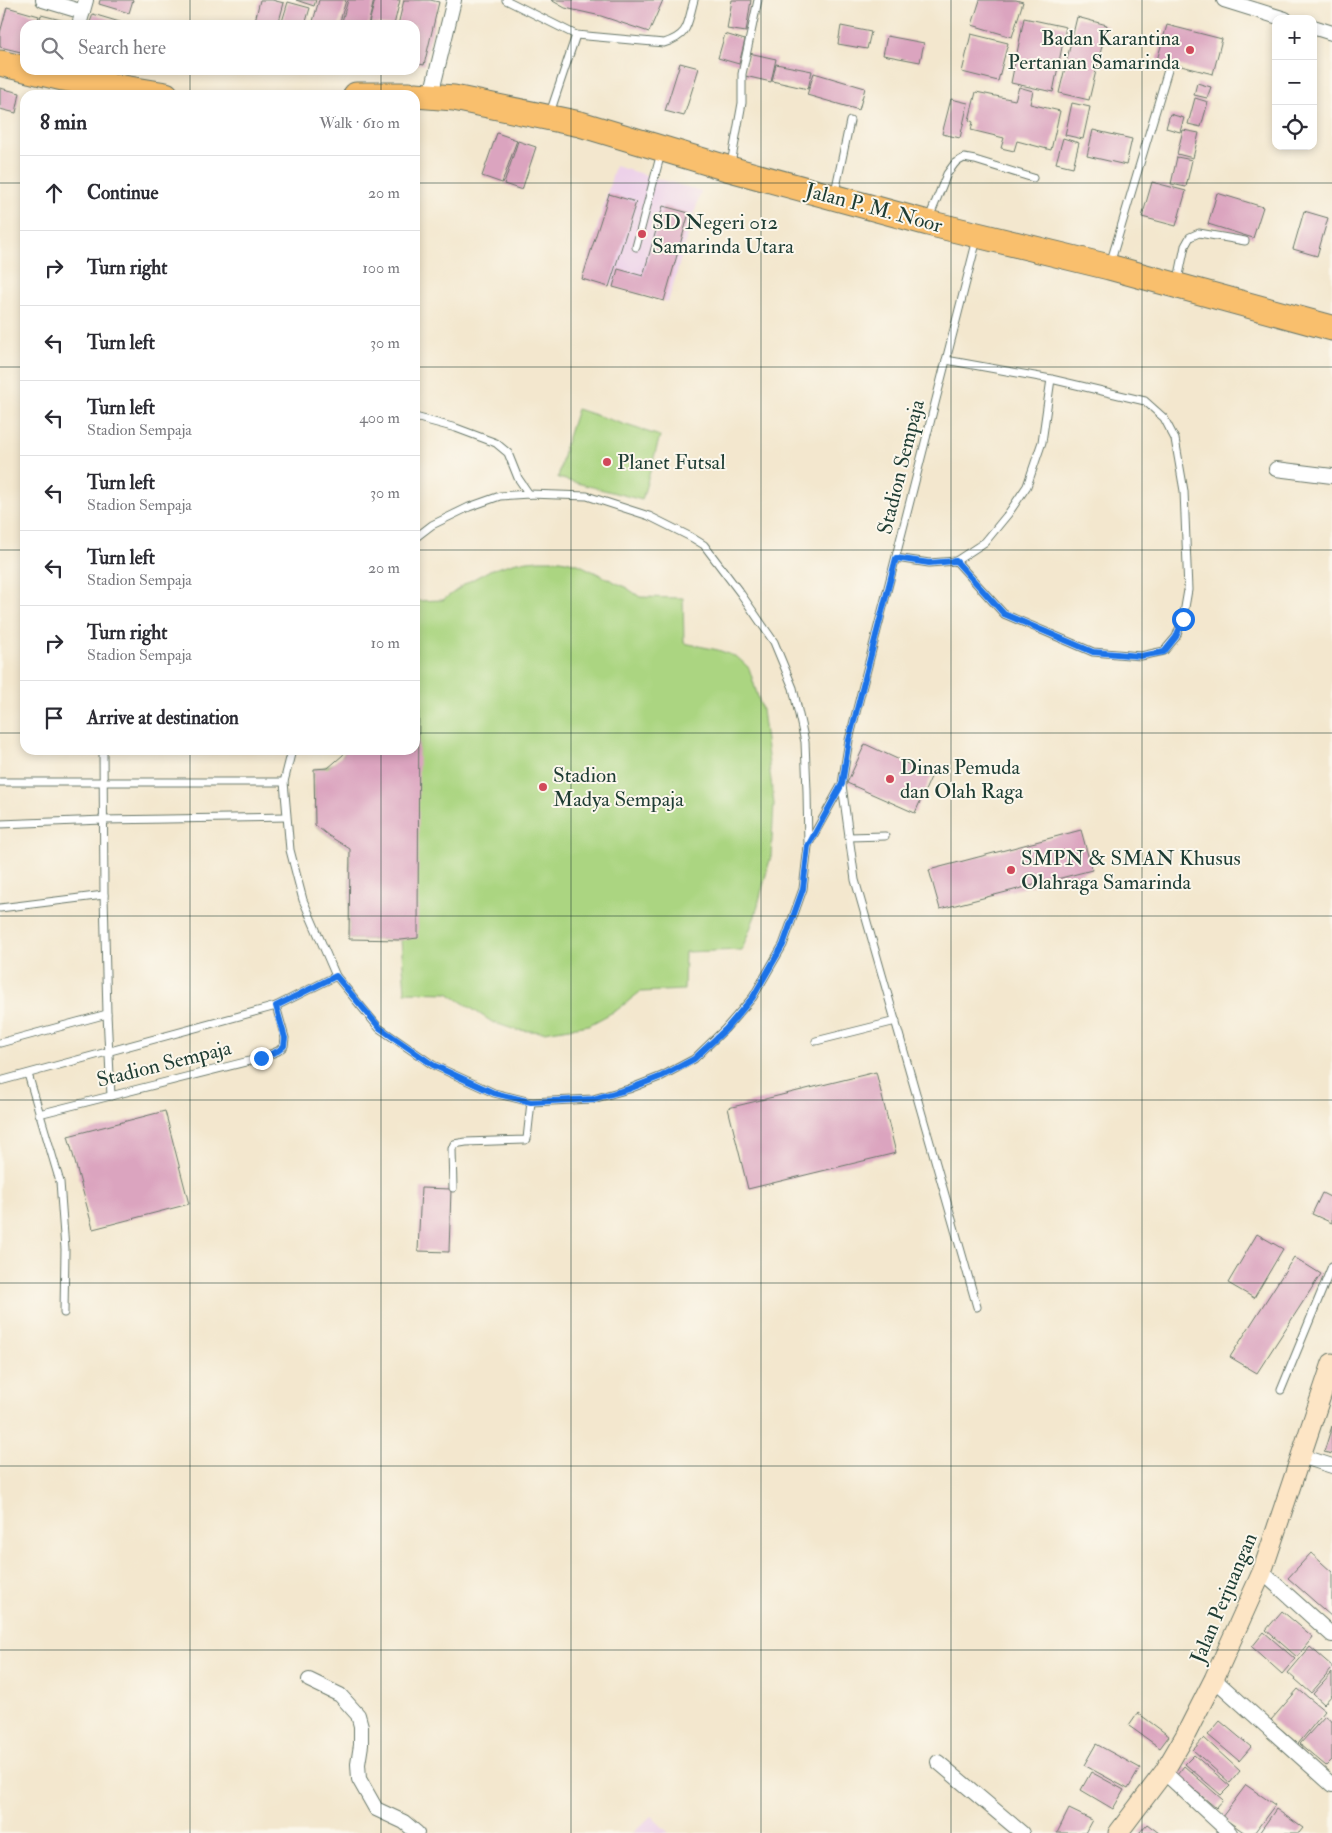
<!DOCTYPE html>
<meta charset="utf-8">
<style>
body{margin:0;font-family:"IM FELL Double Pica",serif;background:#f7f7f7;color:#2b2b33}
.controls{position:absolute;right:15px;top:15px;display:grid;overflow:hidden;border-radius:10px;box-shadow:0 2px 8px #0003}
.controls button{width:45px;height:45px;display:grid;place-items:center;padding:0;border:0;border-bottom:1px solid #e1e1e2;background:#fff;color:#2b2b33;font:25px sans-serif}
.stop{position:absolute;width:15px;height:15px;margin:-11px;border:4px solid #1a73e8;border-radius:50%;background:#fff}
.stop.end{background:#1a73e8;border-color:#fff;box-shadow:0 1px 5px #0008}
.list{margin:0;padding:0;list-style:none}
h2{display:flex;justify-content:space-between;align-items:center;height:65px;margin:0;padding:0 20px;font-size:21px}
h2 small{font-size:16px;font-weight:400;color:#7c7c81}
.list li{display:grid;grid-template-columns:32px 1fr auto;gap:15px;align-items:center;box-sizing:border-box;height:75px;padding:0 20px;border-top:1px solid #e1e1e2}
.list b{display:block;font-size:19px;white-space:nowrap}
.list p{margin:0;font-size:16px;white-space:nowrap;color:#7c7c81}
.list em{font-size:16px;font-style:normal;color:#7c7c81}
.icon{flex:none;width:28px;height:28px;fill:none;stroke:currentColor;stroke-width:2;stroke-linecap:round;stroke-linejoin:round}
.map{position:relative;flex:none;width:1332px;height:1833px;overflow:hidden}
.search{position:absolute;background:#fff;box-shadow:0 2px 8px #0003;left:20px;top:20px;width:400px;height:55px;display:flex;align-items:center;gap:12px;box-sizing:border-box;padding:0 18px;border-radius:15px;color:#7c7c81;font-size:19px}
.panel{position:absolute;background:#fff;box-shadow:0 2px 8px #0003;left:20px;top:90px;width:400px;height:665px;border-radius:15px}
.map>svg:first-child{display:block}
.built{fill:#edd1e9}
.green{fill:#abd581;stroke:#65895a}
.building{fill:#dba4bf}
.lines{fill:none;stroke-linecap:round;stroke-linejoin:round}
.lane-casing{stroke:#69786a;stroke-width:9}
.street-casing{stroke:#69786a;stroke-width:16}
.secondary-casing{stroke:#69786a;stroke-width:21}
.highway-casing{stroke:#69786a;stroke-width:27}
.lane{stroke:#fff;stroke-width:7}
.street{stroke:#fff;stroke-width:14}
.secondary{stroke:#fde5c5;stroke-width:19}
.highway{stroke:#f9bf6d;stroke-width:25}
.route{stroke:#1a73e8;stroke-width:6}
.grid{fill:none;stroke:#1f3d34;stroke-width:1;stroke-opacity:0.55}
.poi-dot{fill:#d1495b;stroke:#fbf7ec;stroke-width:2}
.labels{text-anchor:middle;dominant-baseline:central;stroke-width:4;stroke-linejoin:round;paint-order:stroke}
.poi-label{font-size:21px;fill:#1f3d34;stroke:#fbf7ec;text-anchor:start}
.street-label{font-size:21px;fill:#1f3d34;stroke:#fbf7ec}
</style>
<div class="map">
<svg width="1332" height="1833" viewBox="0 0 1332 1833">
<rect width="100%" height="100%" fill="#fbf7ec"/>
<filter id="ink" filterUnits="userSpaceOnUse"><feTurbulence type="fractalNoise" baseFrequency=".02" numOctaves="2"/><feDisplacementMap in="SourceGraphic" scale="10" xChannelSelector="R" yChannelSelector="G"/><feConvolveMatrix kernelMatrix="1 2 1 2 8 2 1 2 1" color-interpolation-filters="sRGB"/></filter>
<filter id="wash" filterUnits="userSpaceOnUse"><feTurbulence type="fractalNoise" baseFrequency=".0096" numOctaves="4" result="noise"/><feDisplacementMap in="SourceGraphic" scale="20" xChannelSelector="R" yChannelSelector="G"/><feGaussianBlur stdDeviation="1.12" result="paint"/><feColorMatrix in="noise" values="0 0 0 0 0 0 0 0 0 0 0 0 0 0 0 0 0 1.4 0 .05"/><feComposite in="paint" operator="in"/></filter>
<g filter="url(#wash)">
<rect width="100%" height="100%" fill="#f3e7ce"/>
<!-- built -->
<g class="built">
<path d="M 615,166 L 701,191 L 668,302 L 583,277 Z"/>
<path d="M 651,1816 L 669,1833 L 633,1833 Z"/>
</g>
<!-- green -->
<g class="green">
<path d="M 577,409 L 660,436 L 642,500 L 558,478 L 565,447 Z"/>
<path d="M 539,560 L 561,560 L 578,564 L 627,588 L 640,597 L 683,598 L 684,643 L 718,650 L 737,657 L 749,668 L 762,710 L 774,804 L 771,856 L 755,916 L 742,950 L 685,952 L 684,990 L 640,992 L 617,1010 L 589,1025 L 544,1032 L 516,1030 L 492,1022 L 448,993 L 405,992 L 401,940 L 349,939 L 350,849 L 329,836 L 315,825 L 314,769 C 327,768 340,763 346,750 L 415,750 L 415,601 L 443,600 L 468,582 L 490,570 L 517,562 Z"/>
</g>
<g id="blocks">
<!-- building -->
<g class="building">
<path d="M 100,0 L 133,0 L 129,13 L 99,4 Z"/>
<path d="M 260,0 L 272,0 L 284,3 L 278,25 L 254,25 Z"/>
<path d="M 296,0 L 316,0 L 314,6 Z"/>
<path d="M 319,0 L 346,0 L 339,25 L 312,25 Z"/>
<path d="M 348,0 L 374,0 L 368,25 L 341,25 Z"/>
<path d="M 375,0 L 400,0 L 394,25 L 369,23 Z"/>
<path d="M 404,0 L 430,0 L 439,2 L 424,65 L 415,63 L 415,25 L 398,25 Z"/>
<path d="M 551,0 L 663,0 L 649,32 L 601,16 L 565,8 Z"/>
<path d="M 732,0 L 751,0 L 746,32 L 727,29 Z"/>
<path d="M 980,0 L 1016,0 L 1023,2 L 1012,37 L 972,25 Z"/>
<path d="M 288,2 L 310,8 L 305,25 L 281,25 Z"/>
<path d="M 7,7 L 39,16 L 36,25 L 25,25 L 25,53 L 0,47 L 0,33 Z"/>
<path d="M 93,14 L 123,23 L 123,25 L 89,25 Z"/>
<path d="M 41,15 L 77,24 L 77,25 L 38,25 Z"/>
<path d="M 1077,17 L 1107,25 L 1089,100 L 1059,93 Z"/>
<path d="M 1024,18 L 1066,27 L 1053,92 L 1011,83 Z"/>
<path d="M 1167,25 L 1222,39 L 1213,74 L 1157,60 Z"/>
<path d="M 841,26 L 871,32 L 867,49 L 838,44 Z"/>
<path d="M 725,34 L 745,40 L 739,64 L 718,58 Z"/>
<path d="M 971,34 L 1008,43 L 998,81 L 962,72 Z"/>
<path d="M 887,36 L 924,43 L 920,62 L 883,55 Z"/>
<path d="M 749,53 L 776,59 L 771,82 L 745,76 Z"/>
<path d="M 680,63 L 699,68 L 684,116 L 665,111 Z"/>
<path d="M 776,64 L 812,71 L 808,89 L 772,81 Z"/>
<path d="M 814,73 L 865,88 L 859,110 L 807,95 Z"/>
<path d="M 1197,83 L 1211,87 L 1207,98 L 1194,95 Z"/>
<path d="M 1019,87 L 1033,91 L 1030,104 L 1060,111 L 1051,150 L 1017,141 L 1014,151 L 1001,148 L 1004,138 L 971,130 L 973,122 L 969,120 L 976,92 L 1015,100 Z"/>
<path d="M 0,88 L 20,93 L 16,113 L 0,109 Z"/>
<path d="M 1195,98 L 1208,102 L 1201,127 L 1188,124 Z"/>
<path d="M 951,99 L 968,103 L 960,138 L 942,134 Z"/>
<path d="M 1072,103 L 1090,107 L 1083,139 L 1065,135 Z"/>
<path d="M 1170,114 L 1184,118 L 1180,132 L 1166,128 Z"/>
<path d="M 1093,130 L 1132,139 L 1126,165 L 1087,156 Z"/>
<path d="M 1183,130 L 1199,133 L 1193,158 L 1177,154 Z"/>
<path d="M 497,133 L 517,140 L 502,183 L 482,176 Z"/>
<path d="M 1063,138 L 1079,143 L 1073,167 L 1056,163 Z"/>
<path d="M 518,141 L 536,147 L 522,190 L 504,184 Z"/>
<path d="M 1177,157 L 1192,160 L 1186,187 L 1171,184 Z"/>
<path d="M 1152,182 L 1186,191 L 1176,226 L 1142,217 Z"/>
<path d="M 1217,193 L 1263,207 L 1253,238 L 1208,224 Z"/>
<path d="M 609,194 L 636,202 L 609,287 L 582,279 Z"/>
<path d="M 663,206 L 689,213 L 664,301 L 613,287 L 618,269 L 643,276 Z"/>
<path d="M 1304,211 L 1328,218 L 1317,256 L 1293,249 Z"/>
<path d="M 415,672 L 419,672 L 418,938 L 401,940 L 349,939 L 350,849 L 329,836 L 315,825 L 314,769 L 328,768 L 343,755 L 346,750 L 415,750 Z"/>
<path d="M 865,744 L 932,775 L 915,813 L 847,783 Z"/>
<path d="M 1081,830 L 1092,870 L 940,909 L 929,870 Z"/>
<path d="M 876,1072 L 896,1153 L 748,1189 L 728,1108 Z"/>
<path d="M 165,1111 L 189,1204 L 93,1229 L 68,1136 Z"/>
<path d="M 421,1188 L 451,1189 L 449,1252 L 418,1251 Z"/>
<path d="M 1322,1193 L 1332,1198 L 1332,1223 L 1312,1214 Z"/>
<path d="M 1257,1234 L 1283,1249 L 1254,1298 L 1228,1283 Z"/>
<path d="M 1294,1257 L 1321,1274 L 1257,1373 L 1230,1357 Z"/>
<path d="M 1332,1426 L 1332,1454 L 1324,1452 Z"/>
<path d="M 1311,1553 L 1332,1572 L 1332,1617 L 1288,1578 Z"/>
<path d="M 1282,1611 L 1313,1637 L 1297,1657 L 1266,1630 Z"/>
<path d="M 1264,1632 L 1295,1659 L 1282,1674 L 1252,1647 Z"/>
<path d="M 1310,1647 L 1332,1666 L 1332,1669 L 1311,1693 L 1288,1673 Z"/>
<path d="M 1332,1673 L 1332,1695 L 1324,1704 L 1313,1694 Z"/>
<path d="M 1298,1689 L 1325,1711 L 1298,1744 L 1271,1720 Z"/>
<path d="M 1138,1713 L 1169,1736 L 1160,1748 L 1129,1726 Z"/>
<path d="M 1325,1716 L 1332,1722 L 1332,1760 L 1326,1766 L 1300,1744 Z"/>
<path d="M 1220,1721 L 1251,1747 L 1239,1761 L 1208,1735 Z"/>
<path d="M 1204,1738 L 1240,1771 L 1230,1783 L 1193,1750 Z"/>
<path d="M 1096,1744 L 1140,1768 L 1128,1789 L 1084,1765 Z"/>
<path d="M 1194,1755 L 1230,1786 L 1221,1795 L 1185,1764 Z"/>
<path d="M 1184,1766 L 1223,1800 L 1216,1808 L 1177,1775 Z"/>
<path d="M 1091,1772 L 1124,1790 L 1113,1809 L 1081,1790 Z"/>
<path d="M 1246,1785 L 1275,1805 L 1254,1833 L 1245,1833 L 1222,1817 Z"/>
<path d="M 1069,1809 L 1092,1820 L 1085,1833 L 1057,1833 Z"/>
<path d="M 1276,1809 L 1303,1828 L 1299,1833 L 1259,1833 Z"/>
<path d="M 1147,1824 L 1159,1833 L 1139,1833 Z"/>
</g>
</g>
</g>
<g filter="url(#ink)">
<use href="#blocks" fill-opacity="0" stroke="#69786a" stroke-width="1"/>
<g class="lines">
<defs>
<g id="lane">
<path d="M 506,0 L 576,35 L 664,43 C 690,35 687,24 694,0"/>
<path d="M 550,113 L 576,35"/>
<path d="M 731,164 L 742,103 L 742,74 L 758,0"/>
<path d="M 835,192 L 850,121"/>
<path d="M 929,218 L 947,174 L 955,163 L 964,158 L 975,160 L 1033,178"/>
<path d="M 636,247 L 661,153"/>
<path d="M 1110,264 L 1168,70"/>
<path d="M 1178,280 L 1185,246 L 1190,237 L 1199,233 L 1245,241"/>
<path d="M 946,360 L 1051,379 L 1145,401 L 1164,418 L 1175,439 L 1184,491 L 1188,590 L 1183,619 L 1176,637 L 1164,651 L 1141,656 L 1093,652 L 1004,614 L 956,561"/>
<path d="M 415,417 L 456,428 L 496,443 L 508,453 L 518,478 L 529,494"/>
<path d="M 896,558 L 929,563 L 956,561 L 985,542 L 1008,514 L 1027,486 L 1042,442 L 1051,379"/>
<path d="M 103,750 L 104,895 L 107,1014"/>
<path d="M 292,750 L 284,782 L 290,850 L 303,900 L 336,976 L 379,1028 L 433,1065 L 494,1093 L 531,1102 L 593,1099 L 629,1089 L 662,1076 L 694,1059 L 725,1029 L 753,997 L 783,945 L 803,889 L 808,846 L 807,791 L 805,742 L 793,688 L 774,642 L 741,594 L 704,545 L 691,537 L 649,516 L 587,496 L 529,494 L 500,496 L 469,507 L 432,525 L 415,538"/>
<path d="M 0,782 L 284,782"/>
<path d="M 842,785 L 855,880 L 977,1307"/>
<path d="M 0,824 L 104,820 L 286,817"/>
<path d="M 849,837 L 885,836"/>
<path d="M 808,845 L 842,784 L 849,740 L 977,239"/>
<path d="M 0,908 L 104,895"/>
<path d="M 816,1041 L 896,1021"/>
<path d="M 0,1043 L 107,1014 L 111,1096"/>
<path d="M 28,1074 L 60,1182 L 65,1249 L 64,1313"/>
<path d="M 0,1081 L 276,1006 L 336,976"/>
<path d="M 39,1114 L 261,1058 L 278,1051 L 284,1046 L 285,1038 L 276,1006"/>
<path d="M 453,1188 L 452,1149 L 454,1144 L 466,1142 L 525,1140 L 527,1139 L 531,1102"/>
<path d="M 1281,1390 L 1332,1266"/>
</g>
<g id="street">
<path d="M 43,0 L 83,12"/>
<path d="M 1224,0 L 1285,19"/>
<path d="M 79,25 L 86,0"/>
<path d="M 1313,27 L 1332,33"/>
<path d="M 431,95 L 454,0"/>
<path d="M 1276,469 L 1332,476"/>
<path d="M 1301,1456 L 1332,1466"/>
<path d="M 1262,1572 L 1332,1635"/>
<path d="M 1214,1679 L 1332,1785"/>
<path d="M 309,1680 L 340,1695 L 358,1715 L 361,1726 L 361,1745 L 358,1764 L 359,1779 L 376,1809 L 404,1822 L 417,1833"/>
<path d="M 938,1762 L 1022,1833"/>
<path d="M 1164,1772 L 1230,1833"/>
</g>
<path id="secondary" d="M 1118,1833 L 1164,1772 L 1185,1736 L 1214,1679 L 1262,1572 L 1332,1363"/>
<g id="highway">
<path d="M 0,63 L 25,69"/>
<path d="M 29,70 L 63,78 L 166,95"/>
<path d="M 356,95 L 409,95"/>
<path d="M 415,95 L 454,98 L 580,124 L 730,169 L 928,223 L 1109,267 L 1332,328"/>
</g>
</defs>
<!-- lane casing -->
<use href="#lane" class="lane-casing"/>
<!-- street casing -->
<use href="#street" class="street-casing"/>
<!-- secondary casing -->
<use href="#secondary" class="secondary-casing"/>
<!-- highway casing -->
<use href="#highway" class="highway-casing"/>
<!-- lane -->
<use href="#lane" class="lane"/>
<!-- street -->
<use href="#street" class="street"/>
<!-- secondary -->
<use href="#secondary" class="secondary"/>
<!-- highway -->
<use href="#highway" class="highway"/>
</g>
</g>
<g class="lines" filter="url(#ink)">
<!-- route -->
<path class="route" d="M 261,1058 L 278,1051 L 284,1046 L 285,1038 L 276,1006 L 336,976 L 380,1028 L 433,1065 L 494,1093 L 531,1102 L 593,1099 L 629,1089 L 662,1076 L 694,1059 L 726,1029 L 753,997 L 783,945 L 803,889 L 808,846 L 842,784 L 849,740 L 896,558 L 929,563 L 956,561 L 1004,614 L 1093,652 L 1140,656 L 1164,652 L 1176,637 L 1183,619"/>
</g>
<!-- grid -->
<path class="grid" d="M 190,0 L 190,25M 381,0 L 381,25M 571,0 L 571,1833M 761,0 L 761,1833M 951,0 L 951,1833M 1142,0 L 1142,1833M 190,70 L 190,95M 381,70 L 381,95M 0,183 L 25,183M 415,183 L 1332,183M 0,367 L 25,367M 415,367 L 1332,367M 0,550 L 25,550M 415,550 L 1332,550M 0,733 L 25,733M 415,733 L 1332,733M 190,750 L 190,1833M 381,750 L 381,1833M 0,916 L 1332,916M 0,1100 L 1332,1100M 0,1283 L 1332,1283M 0,1466 L 1332,1466M 0,1650 L 1332,1650"/>
<!-- markers -->
<g class="poi-dot">
<circle cx="1190" cy="50" r="5"/>
<circle cx="642" cy="234" r="5"/>
<circle cx="607" cy="462" r="5"/>
<circle cx="890" cy="779" r="5"/>
<circle cx="543" cy="787" r="5"/>
<circle cx="1011" cy="870" r="5"/>
</g>
<g class="labels">
<!-- poi labels -->
<g class="poi-label">
<text x="1180" y="38" text-anchor="end">Badan Karantina<tspan x="1180" dy="24">Pertanian Samarinda</tspan></text>
<text x="652" y="222">SD Negeri 012<tspan x="652" dy="24">Samarinda Utara</tspan></text>
<text x="617" y="462">Planet Futsal</text>
<text x="900" y="767">Dinas Pemuda<tspan x="900" dy="24">dan Olah Raga</tspan></text>
<text x="553" y="775">Stadion<tspan x="553" dy="24">Madya Sempaja</tspan></text>
<text x="1021" y="858">SMPN &amp; SMAN Khusus<tspan x="1021" dy="24">Olahraga Samarinda</tspan></text>
</g>
<!-- street labels -->
<g class="street-label">
<text transform="translate(874 208) rotate(15)">Jalan P. M. Noor</text>
<text transform="translate(901 467) rotate(-76)">Stadion Sempaja</text>
<text transform="translate(164 1064) rotate(-14)">Stadion Sempaja</text>
<text transform="translate(1224 1598) rotate(-67)">Jalan Perjuangan</text>
</g>
</g>
</svg>
<div class="controls">
<button>+</button>
<button>−</button>
<button><svg class="icon" aria-label="locate" viewBox="0 0 24 24"><circle cx="12" cy="12" r="6"/><path d="M12 2v4M12 18v4M2 12h4M18 12h4"/></svg></button>
</div>
<div class="stop" style="left:1183px;top:619px"></div>
<div class="stop end" style="left:261px;top:1058px"></div>
<div class="search"><svg class="icon" aria-label="search" viewBox="0 0 24 24"><circle cx="10" cy="10" r="6"/><path d="M15 15l6 6"/></svg>Search here</div>
<section class="panel">
<h2>8 min<small>Walk · 610 m</small></h2>
<ul class="list">
<li><svg class="icon" aria-label="ahead" viewBox="0 0 24 24"><path d="M12 20V5M6 11l6-6 6 6"/></svg><div><b>Continue</b></div><em>20 m</em></li>
<li><svg class="icon" aria-label="right" viewBox="0 0 24 24"><path d="M7 20v-9h11M14 6l5 5-5 5"/></svg><div><b>Turn right</b></div><em>100 m</em></li>
<li><svg class="icon" aria-label="left" viewBox="0 0 24 24"><path d="M17 20v-9H6M10 6l-5 5 5 5"/></svg><div><b>Turn left</b></div><em>30 m</em></li>
<li><svg class="icon" aria-label="left" viewBox="0 0 24 24"><path d="M17 20v-9H6M10 6l-5 5 5 5"/></svg><div><b>Turn left</b><p>Stadion Sempaja</p></div><em>400 m</em></li>
<li><svg class="icon" aria-label="left" viewBox="0 0 24 24"><path d="M17 20v-9H6M10 6l-5 5 5 5"/></svg><div><b>Turn left</b><p>Stadion Sempaja</p></div><em>30 m</em></li>
<li><svg class="icon" aria-label="left" viewBox="0 0 24 24"><path d="M17 20v-9H6M10 6l-5 5 5 5"/></svg><div><b>Turn left</b><p>Stadion Sempaja</p></div><em>20 m</em></li>
<li><svg class="icon" aria-label="right" viewBox="0 0 24 24"><path d="M7 20v-9h11M14 6l5 5-5 5"/></svg><div><b>Turn right</b><p>Stadion Sempaja</p></div><em>10 m</em></li>
<li><svg class="icon" aria-label="arrive" viewBox="0 0 24 24"><path d="M6 21V4h12l-3 4 3 4H6"/></svg><div><b>Arrive at destination</b></div></li>
</ul>
</section>
</div>
